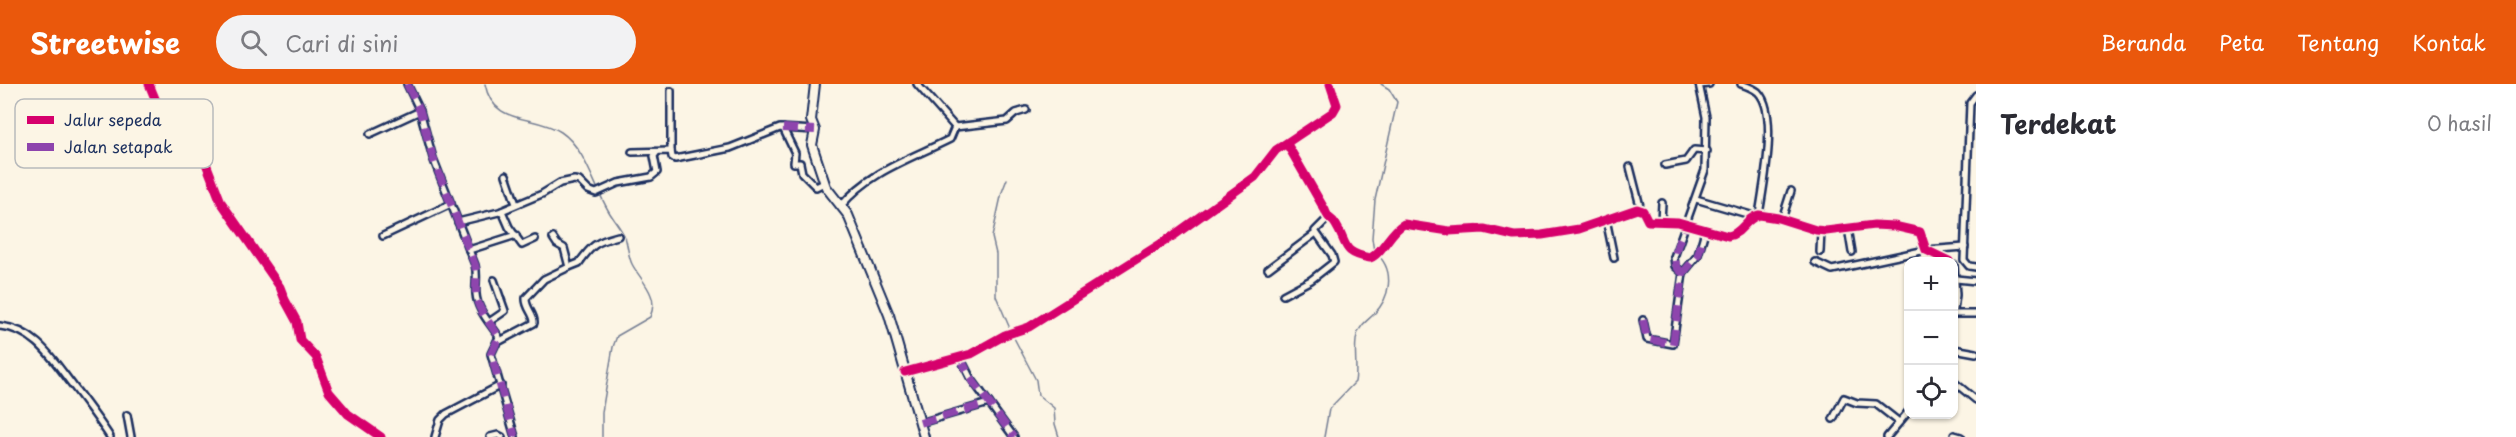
<!DOCTYPE html>
<html lang="id">
<meta charset="utf-8">
<style>
body{margin:0;font-family:"Playpen Sans",sans-serif;background:#f2f2f3;color:#2b2b33}
.controls{position:absolute;right:18px;bottom:18px;display:grid;overflow:hidden;border-radius:12px;box-shadow:0 2px 4px #0004}
.controls button{width:54px;height:54px;display:grid;place-items:center;padding:0;border:0;border-bottom:2px solid #e1e1e2;background:#fff;color:#2b2b33;font:30px sans-serif}
.list{margin:0;padding:0;list-style:none}
h2{display:flex;justify-content:space-between;align-items:center;height:78px;margin:0;padding:0 24px;font-size:26px}
h2 small{font-size:20px;font-weight:400;color:#7c7c81}
.icon{flex:none;width:33px;height:33px;fill:none;stroke:currentColor;stroke-width:2;stroke-linecap:round;stroke-linejoin:round}
.map{position:relative;flex:none;width:1976px;height:353px;overflow:hidden}
header{display:flex;align-items:center;gap:36px;box-sizing:border-box;height:84px;padding:0 30px;background:#ea580c;color:#fff}
header strong{font-size:28px}
nav{display:flex;gap:33px;margin-inline-start:auto;font-size:21px}
.search{width:420px;height:54px;background:#f2f2f3;display:flex;align-items:center;gap:15px;box-sizing:border-box;padding:0 21px;border-radius:33px;color:#7c7c81;font-size:22px}
main{display:flex}
aside{flex:1;background:#fff}
.map>svg:first-child{display:block}
.lines{fill:none;stroke-linecap:round;stroke-linejoin:round}
.stream{stroke:#767f94;stroke-width:1.5}
.street-casing{stroke:#1b2f5e;stroke-width:10}
.secondary-casing{stroke:#1b2f5e;stroke-width:12}
.street{stroke:#fcf5e5;stroke-width:5}
.secondary{stroke:#fcf5e5;stroke-width:8}
.quiet{stroke:#8e44ad;stroke-width:8;stroke-dasharray:15 8;stroke-linecap:butt}
.cycleway-casing{stroke:#fcf5e5;stroke-width:13}
.cycleway{stroke:#d6006c;stroke-width:9}
.key{fill:#fcf5e5;stroke:#b8babc;stroke-width:1.5}
.key-label{font-size:16px;fill:#1b2f5e}
</style>
<header>
<strong>Streetwise</strong>
<div class="search"><svg class="icon" aria-label="search" viewBox="0 0 24 24"><circle cx="10" cy="10" r="6"/><path d="M15 15l6 6"/></svg>Cari di sini</div>
<nav><a>Beranda</a><a>Peta</a><a>Tentang</a><a>Kontak</a></nav>
</header>
<main>
<div class="map">
<svg width="1976" height="353" viewBox="0 0 1976 353">
<rect width="100%" height="100%" fill="#fcf5e5"/>
<filter id="ink" filterUnits="userSpaceOnUse"><feTurbulence type="fractalNoise" baseFrequency=".0167" numOctaves="2"/><feDisplacementMap in="SourceGraphic" scale="12" xChannelSelector="R" yChannelSelector="G"/><feConvolveMatrix kernelMatrix="1 2 1 2 8 2 1 2 1" color-interpolation-filters="sRGB"/></filter>
<g filter="url(#ink)">
<g class="lines">
<!-- stream -->
<g class="stream">
<path d="M 485,0 C 493,42 533,30 561,48 C 585,64 594,102 608,126 C 613,135 621,144 625,153 C 628,162 628,172 632,180 C 637,190 647,200 651,211 C 654,218 653,226 650,233 L 617,252 L 613,263 L 602,328 L 602,353"/>
<path d="M 1007,95 L 1002,108 L 992,153 L 996,170 L 996,212 L 1011,247"/>
<path d="M 1374,168 L 1372,154 L 1375,116 L 1397,18 L 1389,5 L 1381,0"/>
<path d="M 1013,252 L 1036,296 L 1038,311 L 1054,324 L 1055,340 L 1059,353"/>
<path d="M 1324,353 L 1329,325 L 1355,298 C 1358,282 1353,266 1357,251 C 1360,241 1367,237 1374,230 C 1390,214 1395,188 1378,171"/>
</g>
<defs>
<g id="street">
<path d="M 149,0 L 161,29 L 175,22 L 200,64 L 221,118 L 280,203 L 285,216 L 297,238 L 300,256 L 316,273 L 329,308 L 348,330 L 381,353"/>
<path d="M 407,0 L 420,27 L 433,74 L 475,181 C 478,192 475,200 476,210 C 477,226 491,240 499,253 L 491,270 L 515,353"/>
<path d="M 917,0 L 955,43"/>
<path d="M 1741,0 C 1747,2 1753,4 1758,8 C 1779,29 1763,103 1759,131"/>
<path d="M 1699,1 L 1709,0"/>
<path d="M 671,7 L 671,67"/>
<path d="M 1976,11 L 1970,19 L 1964,176 L 1969,182 L 1976,183"/>
<path d="M 146,38 L 161,29"/>
<path d="M 783,44 L 795,69 L 794,79 L 800,79 L 802,89 L 816,103 L 824,99"/>
<path d="M 370,50 L 420,27"/>
<path d="M 1287,60 L 1325,126 C 1330,139 1331,132 1336,141 C 1348,160 1341,169 1370,174 C 1382,170 1390,147 1404,140 L 1449,147 L 1484,145 L 1514,152 L 1542,151 L 1579,145 L 1637,125 L 1643,127 L 1648,137 L 1678,138 L 1728,152 C 1742,150 1745,134 1759,131 L 1778,134 L 1816,146 L 1826,147 L 1874,141 L 1894,142 L 1920,148 L 1926,166 L 1949,177"/>
<path d="M 632,68 L 671,67 L 672,73 L 675,75 L 730,64 L 780,44 L 815,46"/>
<path d="M 1665,81 L 1686,77 L 1694,66 L 1707,67"/>
<path d="M 1630,83 L 1641,126"/>
<path d="M 506,91 L 516,120"/>
<path d="M 1696,115 L 1754,132"/>
<path d="M 841,122 C 870,87 910,75 950,55 L 955,43 L 1007,37 L 1016,29 L 1026,26"/>
<path d="M 502,127 L 509,143 L 522,161 L 535,155"/>
<path d="M 1606,135 L 1614,174"/>
<path d="M 1782,135 L 1791,107"/>
<path d="M 1661,137 L 1662,119"/>
<path d="M 458,138 L 499,128 L 542,110 L 560,99 L 574,96 L 579,97 L 588,106 L 596,109 L 618,99 L 651,93 L 657,88 L 654,72 L 657,68"/>
<path d="M 1848,144 L 1852,168"/>
<path d="M 383,152 L 451,120"/>
<path d="M 553,154 L 557,160 L 564,164 L 569,183 L 579,179 C 592,161 595,158 618,152"/>
<path d="M 469,166 L 516,151"/>
<path d="M 1820,168 L 1821,146"/>
<path d="M 1815,178 L 1832,186 L 1926,166 L 1965,163"/>
<path d="M 1954,181 L 1956,211 L 1954,226"/>
<path d="M 1268,185 L 1316,149"/>
<path d="M 1683,189 L 1675,182 L 1674,173 L 1705,86 L 1706,33 L 1699,0"/>
<path d="M 1956,195 L 1976,197"/>
<path d="M 1283,211 L 1311,196 L 1334,178 L 1332,171 L 1315,147 L 1328,134"/>
<path d="M 1954,230 L 1976,230"/>
<path d="M 1643,236 L 1647,255 L 1673,260 L 1683,189 L 1698,171 L 1705,147"/>
<path d="M 489,238 L 505,227 L 494,196"/>
<path d="M 0,242 C 37,246 53,276 74,303 C 86,319 99,336 110,353"/>
<path d="M 498,258 L 534,239 C 535,230 525,224 526,214 L 544,195 L 569,183"/>
<path d="M 1954,265 L 1976,269"/>
<path d="M 960,273 L 970,293 L 1014,353"/>
<path d="M 905,288 L 971,270 L 1005,251 L 1029,243 L 1173,152 L 1255,93 L 1276,66 L 1333,28 L 1337,21 L 1330,0"/>
<path d="M 1954,298 L 1976,316"/>
<path d="M 127,331 L 131,353"/>
<path d="M 1833,335 L 1844,314 L 1857,319 L 1876,320 L 1899,338"/>
<path d="M 920,339 L 989,319"/>
<path d="M 1954,351 L 1961,353"/>
<path d="M 435,353 L 440,336 L 446,330 L 501,301"/>
<path d="M 490,353 L 498,351 L 502,353"/>
<path d="M 1887,353 L 1908,328"/>
</g>
<path id="secondary" d="M 815,0 L 811,36 L 815,46 L 812,61 L 826,103 L 848,131 L 889,231 L 924,353"/>
</defs>
<!-- street casing -->
<use href="#street" class="street-casing"/>
<!-- secondary casing -->
<use href="#secondary" class="secondary-casing"/>
<!-- street -->
<use href="#street" class="street"/>
<!-- secondary -->
<use href="#secondary" class="secondary"/>
<!-- quiet -->
<g class="quiet">
<path d="M 407,0 L 420,27 L 433,74 L 475,181 C 478,192 475,200 476,210 C 477,226 491,240 499,253 L 491,270 L 515,353"/>
<path d="M 783,44 L 815,46"/>
<path d="M 1683,189 C 1666,178 1681,155 1686,140"/>
<path d="M 1643,236 L 1647,255 L 1673,260 L 1683,189 L 1698,171 L 1705,147"/>
<path d="M 960,273 L 970,293 L 1014,353"/>
<path d="M 920,339 L 989,319"/>
</g>
<defs>
<g id="cycleway">
<path d="M 149,0 L 161,29 L 175,22 L 200,64 L 221,118 L 280,203 L 285,216 L 297,238 L 300,256 L 316,273 L 329,308 L 348,330 L 381,353"/>
<path d="M 1287,60 L 1325,126 C 1330,139 1331,132 1336,141 C 1348,160 1341,169 1370,174 C 1382,170 1390,147 1404,140 L 1449,147 L 1484,145 L 1514,152 L 1542,151 L 1579,145 L 1637,125 L 1643,127 L 1648,137 L 1678,138 L 1728,152 C 1742,150 1745,134 1759,131 L 1778,134 L 1816,146 L 1826,147 L 1874,141 L 1894,142 L 1920,148 L 1926,166 L 1949,177"/>
<path d="M 905,288 L 971,270 L 1005,251 L 1029,243 L 1173,152 L 1255,93 L 1276,66 L 1333,28 L 1337,21 L 1330,0"/>
</g>
</defs>
<!-- cycleway casing -->
<use href="#cycleway" class="cycleway-casing"/>
<!-- cycleway -->
<use href="#cycleway" class="cycleway"/>
</g>
</g>
<!-- legend -->
<rect x="15" y="15" width="198" height="69" rx="9" class="key"/>
<rect x="27" y="32" width="27" height="8" fill="#d6006c"/>
<rect x="27" y="59" width="27" height="8" fill="#8e44ad"/>
<g class="key-label">
<text x="64" y="42">Jalur sepeda</text>
<text x="64" y="69">Jalan setapak</text>
</g>
</svg>
<div class="controls">
<button>+</button>
<button>−</button>
<button><svg class="icon" aria-label="locate" viewBox="0 0 24 24"><circle cx="12" cy="12" r="6"/><path d="M12 2v4M12 18v4M2 12h4M18 12h4"/></svg></button>
</div>
</div>
<aside>
<h2>Terdekat<small>0 hasil</small></h2>
<ul class="list">
</ul>
</aside>
</main>
